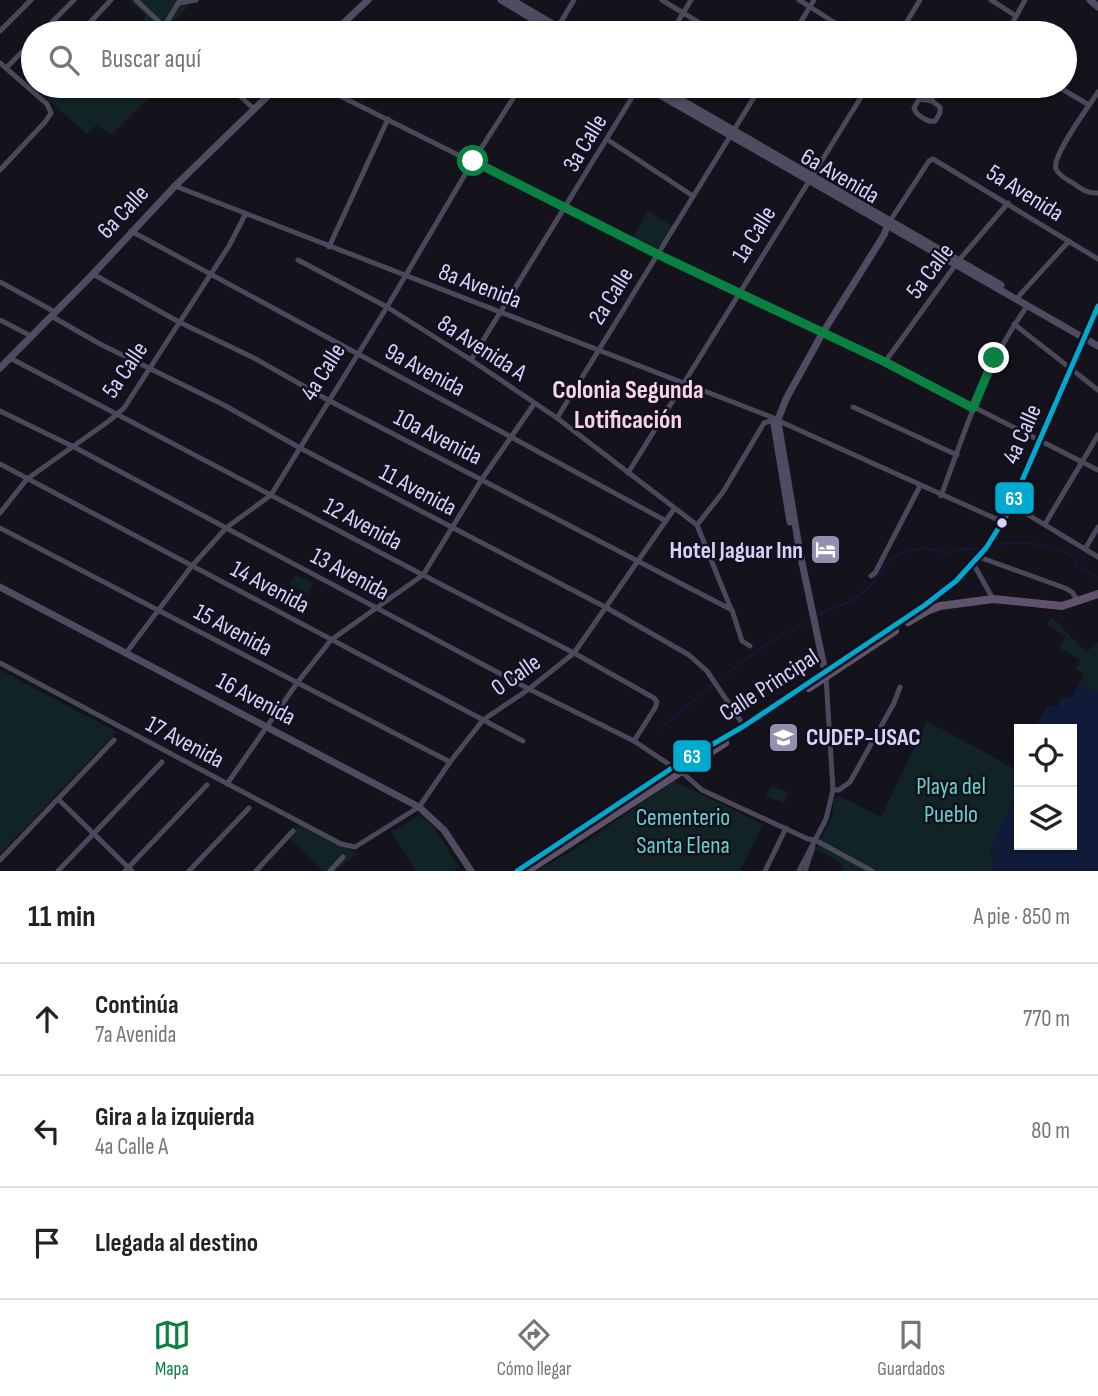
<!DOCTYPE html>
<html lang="es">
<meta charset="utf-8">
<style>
body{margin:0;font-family:"Sofia Sans Condensed",sans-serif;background:#f6f6f6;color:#222}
.controls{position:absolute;right:21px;bottom:21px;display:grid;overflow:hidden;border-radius:0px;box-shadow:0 2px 5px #0004}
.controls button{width:63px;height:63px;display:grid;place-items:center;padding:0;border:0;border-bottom:2px solid #e0e0e0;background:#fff;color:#222;font:35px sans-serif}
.stop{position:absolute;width:21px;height:21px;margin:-16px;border:5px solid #0b8043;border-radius:50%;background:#fff}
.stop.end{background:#0b8043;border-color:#fff;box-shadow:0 2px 7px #0008}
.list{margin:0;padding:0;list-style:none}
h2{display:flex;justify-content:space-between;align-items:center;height:91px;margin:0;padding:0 28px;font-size:30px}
h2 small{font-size:23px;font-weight:400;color:#767676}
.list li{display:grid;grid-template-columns:46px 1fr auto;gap:21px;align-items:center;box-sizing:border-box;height:112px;padding:0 28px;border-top:2px solid #e0e0e0}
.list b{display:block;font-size:26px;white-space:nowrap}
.list p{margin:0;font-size:23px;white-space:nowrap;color:#767676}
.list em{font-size:23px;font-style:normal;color:#767676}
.icon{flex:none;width:38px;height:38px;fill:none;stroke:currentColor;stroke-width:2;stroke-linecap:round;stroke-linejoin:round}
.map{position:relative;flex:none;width:1098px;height:871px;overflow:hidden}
.search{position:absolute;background:#fff;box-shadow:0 2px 5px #0004;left:21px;right:21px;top:21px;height:77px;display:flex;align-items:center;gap:18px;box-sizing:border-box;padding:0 24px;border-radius:38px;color:#767676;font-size:26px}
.sheet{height:427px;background:#fff}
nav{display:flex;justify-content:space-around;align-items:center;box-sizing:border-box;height:98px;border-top:2px solid #e0e0e0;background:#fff;font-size:19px;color:#767676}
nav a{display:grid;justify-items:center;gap:4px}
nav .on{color:#0b8043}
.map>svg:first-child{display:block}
.green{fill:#122326}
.water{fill:#101b39}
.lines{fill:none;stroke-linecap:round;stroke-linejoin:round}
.stream{stroke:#101b39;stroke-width:2}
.street{stroke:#4a485a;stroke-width:5}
.secondary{stroke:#4f4b61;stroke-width:7}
.primary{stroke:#5f536b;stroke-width:8}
.bus-1-casing{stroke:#130f1e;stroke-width:10}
.bus-1{stroke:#00a9ce;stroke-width:5}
.route{stroke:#0b8043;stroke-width:9}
.bus-dot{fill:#dad1fa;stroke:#130f1e;stroke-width:2.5}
.labels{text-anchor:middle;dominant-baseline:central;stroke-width:5;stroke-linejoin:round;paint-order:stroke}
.street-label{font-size:24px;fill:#dad1fa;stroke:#130f1e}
.poi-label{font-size:24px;font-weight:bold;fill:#dad1fa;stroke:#130f1e;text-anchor:end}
.park-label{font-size:24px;fill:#66d1c3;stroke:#130f1e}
.neighbourhood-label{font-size:26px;font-weight:bold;fill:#fad3e7;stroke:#130f1e}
.line-badge{stroke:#130f1e;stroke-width:2.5}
.badge-label{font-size:19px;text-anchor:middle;font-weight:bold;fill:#fff}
</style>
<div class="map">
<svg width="1098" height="871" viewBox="0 0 1098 871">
<rect width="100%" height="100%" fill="#14121a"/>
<!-- green -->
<g class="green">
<path d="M 129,0 L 191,0 L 193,2 L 171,24 L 180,33 L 111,33 L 126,19 L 135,27 L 146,16 Z"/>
<path d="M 57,86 L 162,86 L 111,135 L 97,124 L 87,134 L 45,97 Z"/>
<path d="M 648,211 L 672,226 L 657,249 L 633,237 Z"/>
<path d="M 295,575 L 313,583 L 309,594 L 290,585 Z"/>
<path d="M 1052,617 L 1086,652 L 1098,642 L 1098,692 L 1079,684 L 1085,674 L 1076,669 L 1080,660 L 1059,648 L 1066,636 L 1047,625 Z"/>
<path d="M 0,670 L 117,732 L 0,854 Z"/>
<path d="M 927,721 L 1019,771 L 1019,789 L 991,847 L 993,866 L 991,871 L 842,871 L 842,864 L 816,849 L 832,816 L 834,799 L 840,796 L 881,817 Z"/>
<path d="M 674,781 L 763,824 L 740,871 L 537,871 L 573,850 Z"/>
<path d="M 771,785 L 789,793 L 784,803 L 766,796 Z"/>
<path d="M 419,815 L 434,827 L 459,867 L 453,871 L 416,871 L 391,832 Z"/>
<path d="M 299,825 L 358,854 L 335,871 L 322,871 L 288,836 Z"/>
</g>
<!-- water -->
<path class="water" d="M 1079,684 L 1098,692 L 1098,871 L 991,871 L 993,866 L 992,843 L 1019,789 L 1019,845 L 1072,845 L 1072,729 L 1034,729 L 1048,705 L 1057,708 L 1061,698 L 1071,698 Z"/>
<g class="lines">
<!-- stream -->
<g class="stream">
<path d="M 993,545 C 1016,541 1069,541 1078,566 L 1098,578"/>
<path d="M 818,615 L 855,599 L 871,585 L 889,560 L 908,551 L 928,548 L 944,553 L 963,549 L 980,549"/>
<path d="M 722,677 L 767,644 L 805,622"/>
<path d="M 660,729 L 712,685"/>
</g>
<!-- street -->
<g class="street">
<path d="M 136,0 L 171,33"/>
<path d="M 662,0 L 716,33"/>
<path d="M 799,0 L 851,33"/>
<path d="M 991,0 L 1016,16"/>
<path d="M 179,3 L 196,0"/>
<path d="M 164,27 L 180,0"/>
<path d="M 556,30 L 574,0"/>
<path d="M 0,31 L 31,0"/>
<path d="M 41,33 L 74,0"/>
<path d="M 80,33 L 111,0"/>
<path d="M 671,33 L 691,0"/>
<path d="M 794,33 L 814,0"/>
<path d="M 900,33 L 920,0"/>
<path d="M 1007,33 L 1025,0"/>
<path d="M 0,63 L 47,104 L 51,113 L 45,122 L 0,170"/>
<path d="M 6,68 L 33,41"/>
<path d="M 229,86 L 254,109"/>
<path d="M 320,86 L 657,254 L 885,362 L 1098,470"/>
<path d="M 1057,86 L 1089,105"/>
<path d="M 1098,92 C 1090,105 1051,156 1056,169 C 1059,175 1067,180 1073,183 C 1081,189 1088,194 1098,193"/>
<path d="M 919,99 L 932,101 L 940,107 L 940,113 L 935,121 C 928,123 916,115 914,108 Z"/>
<path d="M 932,101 L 934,86"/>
<path d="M 608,140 L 693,196"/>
<path d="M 175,186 L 774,418"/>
<path d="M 890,221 L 929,161 L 933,159 L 1098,259"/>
<path d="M 131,231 L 666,521"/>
<path d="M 329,247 L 388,119"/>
<path d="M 298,260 L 387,307 L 471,360 L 557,418 L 697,525 L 731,609"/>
<path d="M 93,274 L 179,322 L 254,358 L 328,400 L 732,610 L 742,641 L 750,646"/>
<path d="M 0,282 L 55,312"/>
<path d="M 1017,298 L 1069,241"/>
<path d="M 51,316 L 100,344 L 224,405 L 300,448 L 607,608 L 689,655 L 707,671 L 744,726"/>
<path d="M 0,320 L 31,336"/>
<path d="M 1014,324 L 1098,390"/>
<path d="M 10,358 L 423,575 L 574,653 L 654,698 L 657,702 L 655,708 L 634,741"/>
<path d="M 471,360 L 639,86"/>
<path d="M 885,362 L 959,260 L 1008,203"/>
<path d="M 853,407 L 957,455"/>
<path d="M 0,411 L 74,447 L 529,689 L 634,741 L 685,775 L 702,790 L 808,839 L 815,840 L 872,871"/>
<path d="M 557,418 L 761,86"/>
<path d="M 779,421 L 1003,522"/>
<path d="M 0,464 L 523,741"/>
<path d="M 628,473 L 868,86"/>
<path d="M 941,496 C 966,429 985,364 1028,305"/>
<path d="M 1012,505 L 1098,557"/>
<path d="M 0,513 L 27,479 L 109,421 L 124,408 L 229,246 L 245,215"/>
<path d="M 1045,524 L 1098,435"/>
<path d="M 697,525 L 723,492 L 764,423 L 774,420"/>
<path d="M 0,528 L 450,762"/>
<path d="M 1085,549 L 1098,527"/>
<path d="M 979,557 L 1065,588 L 1072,592 L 1078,601"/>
<path d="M 973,563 L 993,599"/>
<path d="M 871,576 L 875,573 L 920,486"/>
<path d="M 126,653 L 191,567 L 226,528 L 271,495 L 387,307 L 473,161 L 521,86"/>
<path d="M 0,663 L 341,844 L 355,847 L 419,807 L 450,762 L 483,720 L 529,689 L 574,653 L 674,509"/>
<path d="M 227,784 L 297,683 L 331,640 L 423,575 L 482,479 L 534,404"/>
<path d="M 833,790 L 839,790 L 850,782 L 894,703 L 900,687"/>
<path d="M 58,799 L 132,871"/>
<path d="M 0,860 L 114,740"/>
<path d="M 58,871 L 162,762"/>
<path d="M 125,871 L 207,785"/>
<path d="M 189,871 L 249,808"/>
<path d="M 256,871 L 293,831"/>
<path d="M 330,871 L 343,857"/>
<path d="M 765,871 L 786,828"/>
<path d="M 799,871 L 826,819 L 833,790 L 826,677"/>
<path d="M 805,871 L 813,847"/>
</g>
<!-- secondary -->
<g class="secondary">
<path d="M 501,0 L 556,33"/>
<path d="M 512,0 L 568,33"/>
<path d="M 1090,0 L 1098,7"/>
<path d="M 333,33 L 368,0"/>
<path d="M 644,86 L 1098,346"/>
<path d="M 657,86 L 1001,285"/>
<path d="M 0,368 L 93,274 L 175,186 L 278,86"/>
<path d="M 779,417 L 786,399 L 822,334 L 884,235 L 888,224"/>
<path d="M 778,422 L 800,553 L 826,676"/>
<path d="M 774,424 L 790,522"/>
<path d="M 0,587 L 419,807 L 444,830 L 471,871"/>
</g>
<!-- primary -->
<g class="primary">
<path d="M 908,622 L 927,611 L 940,606 L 993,599 L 1062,606 L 1098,594"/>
<path d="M 809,688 L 895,631"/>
<path d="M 517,871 L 672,768 L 744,726 L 925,605 L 956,581 L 986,548 L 1008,513 L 1098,306"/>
<path d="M 527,871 L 725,743"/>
</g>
<defs>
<path id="bus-1" d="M 517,871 L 672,768 L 744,726 L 925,605 L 956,581 L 986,548 L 1008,513 L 1098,306"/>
</defs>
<!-- bus-1 casing -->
<use href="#bus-1" class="bus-1-casing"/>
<!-- bus-1 -->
<use href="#bus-1" class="bus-1"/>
</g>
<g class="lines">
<!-- route -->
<path class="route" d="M 473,161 L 657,254 L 885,362 L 973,408 L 994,358"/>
</g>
<!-- icons -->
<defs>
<symbol id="hotel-square" viewBox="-11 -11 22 22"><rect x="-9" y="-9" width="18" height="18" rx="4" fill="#958eac" stroke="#130f1e"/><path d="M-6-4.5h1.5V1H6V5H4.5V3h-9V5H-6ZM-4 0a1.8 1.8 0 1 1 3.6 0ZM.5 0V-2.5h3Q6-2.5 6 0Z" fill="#fff"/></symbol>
<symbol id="university-square" viewBox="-11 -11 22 22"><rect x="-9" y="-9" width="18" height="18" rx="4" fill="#958eac" stroke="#130f1e"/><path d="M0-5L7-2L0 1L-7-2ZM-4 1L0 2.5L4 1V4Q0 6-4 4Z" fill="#fff"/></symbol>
</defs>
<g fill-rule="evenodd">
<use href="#hotel-square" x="808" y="532" width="35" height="35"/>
<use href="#university-square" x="766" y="720" width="35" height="35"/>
</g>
<!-- markers -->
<circle class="bus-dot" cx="1002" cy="523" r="6"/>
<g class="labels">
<!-- street labels -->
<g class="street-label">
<text transform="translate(585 143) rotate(-59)">3a Calle</text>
<text transform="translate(840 176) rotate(30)">6a Avenida</text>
<text transform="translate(1025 193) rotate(32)">5a Avenida</text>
<text transform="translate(123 212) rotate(-47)">6a Calle</text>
<text transform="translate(754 234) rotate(-58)">1a Calle</text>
<text transform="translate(930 271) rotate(-53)">5a Calle</text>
<text transform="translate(480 286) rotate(21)">8a Avenida</text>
<text transform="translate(611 296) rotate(-58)">2a Calle</text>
<text transform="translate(482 348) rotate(33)">8a Avenida A</text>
<text transform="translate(125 370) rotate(-56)">5a Calle</text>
<text transform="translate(425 370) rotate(28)">9a Avenida</text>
<text transform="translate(323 372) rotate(-58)">4a Calle</text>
<text transform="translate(1022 434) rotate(-66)">4a Calle</text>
<text transform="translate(438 437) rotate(27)">10a Avenida</text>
<text transform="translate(418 490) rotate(28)">11 Avenida</text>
<text transform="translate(363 524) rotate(28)">12 Avenida</text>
<text transform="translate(350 574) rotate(28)">13 Avenida</text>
<text transform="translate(270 587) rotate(28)">14 Avenida</text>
<text transform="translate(233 630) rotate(28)">15 Avenida</text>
<text transform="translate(516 675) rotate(-35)">0 Calle</text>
<text transform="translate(769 685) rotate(-33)">Calle Principal</text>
<text transform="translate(256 699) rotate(28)">16 Avenida</text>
<text transform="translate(185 742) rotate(28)">17 Avenida</text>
</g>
<!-- poi labels -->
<g class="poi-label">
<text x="803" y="550">Hotel Jaguar Inn</text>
<text x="806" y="737" text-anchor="start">CUDEP-USAC</text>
</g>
<!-- park labels -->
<g class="park-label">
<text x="951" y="786">Playa del<tspan x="951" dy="28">Pueblo</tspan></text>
<text x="683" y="817">Cementerio<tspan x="683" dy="28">Santa Elena</tspan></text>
</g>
<!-- neighbourhood labels -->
<g class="neighbourhood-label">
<text x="628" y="390">Colonia Segunda<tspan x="628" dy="30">Lotificación</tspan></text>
</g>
</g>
<g class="line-badge">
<rect x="994" y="481" width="41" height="34" rx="7" fill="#00a9ce"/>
<rect x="672" y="739" width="40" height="34" rx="7" fill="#00a9ce"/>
</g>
<g class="badge-label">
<text x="1014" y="505">63</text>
<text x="692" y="763">63</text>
</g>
</svg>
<div class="controls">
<button><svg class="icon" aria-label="locate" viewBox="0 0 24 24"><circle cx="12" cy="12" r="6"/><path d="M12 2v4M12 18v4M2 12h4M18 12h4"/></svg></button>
<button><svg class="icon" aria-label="layers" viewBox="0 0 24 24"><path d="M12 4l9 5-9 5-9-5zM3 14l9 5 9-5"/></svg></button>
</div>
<div class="stop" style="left:473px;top:161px"></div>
<div class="stop end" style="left:994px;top:358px"></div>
<div class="search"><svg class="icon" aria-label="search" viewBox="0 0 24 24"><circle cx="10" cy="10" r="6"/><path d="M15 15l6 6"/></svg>Buscar aquí</div>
</div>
<section class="sheet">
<h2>11 min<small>A pie · 850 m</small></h2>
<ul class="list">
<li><svg class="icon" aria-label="ahead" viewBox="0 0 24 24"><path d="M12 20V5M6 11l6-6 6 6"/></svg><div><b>Continúa</b><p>7a Avenida</p></div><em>770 m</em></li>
<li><svg class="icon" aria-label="left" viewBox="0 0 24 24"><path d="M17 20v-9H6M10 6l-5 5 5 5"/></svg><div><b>Gira a la izquierda</b><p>4a Calle A</p></div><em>80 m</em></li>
<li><svg class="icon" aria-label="arrive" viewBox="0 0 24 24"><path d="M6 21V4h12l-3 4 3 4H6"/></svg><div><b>Llegada al destino</b></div></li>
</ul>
</section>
<nav>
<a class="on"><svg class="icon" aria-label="map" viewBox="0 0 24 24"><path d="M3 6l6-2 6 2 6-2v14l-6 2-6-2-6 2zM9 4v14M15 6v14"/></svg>Mapa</a>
<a><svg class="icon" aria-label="directions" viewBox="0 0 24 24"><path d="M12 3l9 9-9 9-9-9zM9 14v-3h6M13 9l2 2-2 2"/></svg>Cómo llegar</a>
<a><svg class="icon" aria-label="saved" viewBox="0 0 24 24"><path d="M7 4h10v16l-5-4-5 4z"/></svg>Guardados</a>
</nav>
